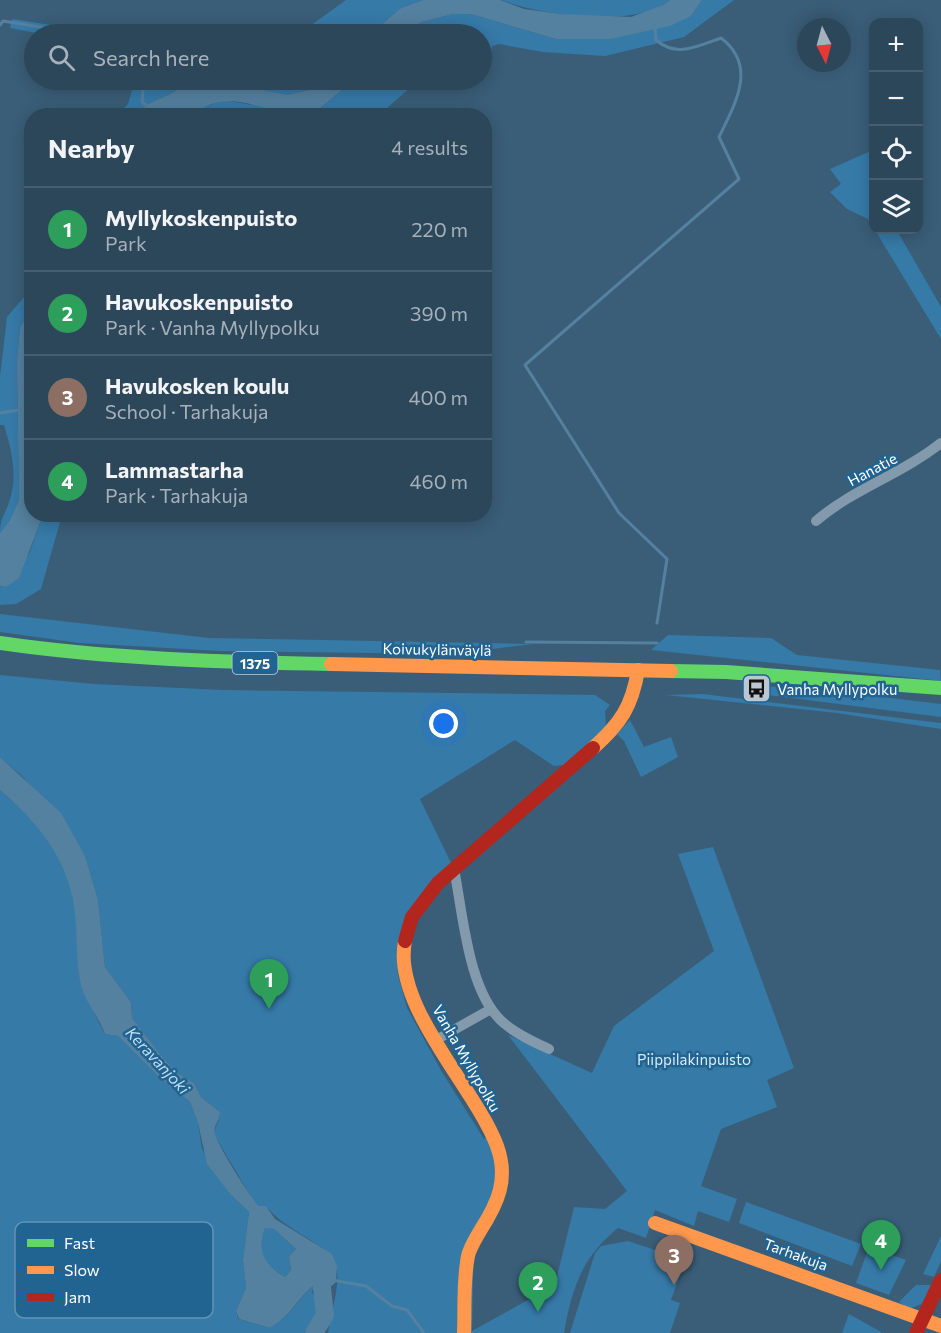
<!DOCTYPE html>
<meta charset="utf-8">
<style>
body{margin:0;font-family:Commissioner,sans-serif;background:#344d60;color:#f1f3f6}
.controls{position:absolute;right:18px;top:18px;display:grid;overflow:hidden;border-radius:12px;box-shadow:0 3px 15px #0003}
.controls button{width:54px;height:54px;display:grid;place-items:center;padding:0;border:0;border-bottom:2px solid #485e70;background:#2c465a;color:#f1f3f6;font:30px sans-serif}
.compass{position:absolute;left:797px;top:18px;width:54px;height:54px;border-radius:50%;background:#2c465a;box-shadow:0 3px 15px #0003;rotate:174deg}
.you{position:absolute;left:444px;top:724px;width:21px;height:21px;margin:-15px;border:4px solid #fff;border-radius:50%;background:#1a73e8;box-shadow:0 0 0 9px #1a73e833}
.badge{display:grid;place-items:center;width:39px;height:39px;border-radius:50%;background:#8c9099;color:#fff;font-size:20px;font-weight:700}
.pin{position:absolute;translate:-50% -50px;filter:drop-shadow(0 2px 3px #0008)}
.pin::after{content:'';position:absolute;top:32px;width:21px;height:18px;background:inherit;clip-path:polygon(0 0,100% 0,50% 100%)}
.list{margin:0;padding:0;list-style:none}
h2{display:flex;justify-content:space-between;align-items:center;height:78px;margin:0;padding:0 24px;font-size:26px}
h2 small{font-size:20px;font-weight:400;color:#a6b1bb}
.list li{display:grid;grid-template-columns:39px 1fr auto;gap:18px;align-items:center;box-sizing:border-box;height:84px;padding:0 24px;border-top:2px solid #485e70}
.list b{display:block;font-size:22px;white-space:nowrap}
.list p{margin:0;font-size:20px;white-space:nowrap;color:#a6b1bb}
.list em{font-size:20px;font-style:normal;color:#a6b1bb}
.icon{flex:none;width:33px;height:33px;fill:none;stroke:currentColor;stroke-width:2;stroke-linecap:round;stroke-linejoin:round}
.map{position:relative;flex:none;width:941px;height:1333px;overflow:hidden}
.search{position:absolute;background:#2c465a;box-shadow:0 3px 15px #0003;left:24px;top:24px;width:468px;height:66px;display:flex;align-items:center;gap:15px;box-sizing:border-box;padding:0 21px;border-radius:33px;color:#a6b1bb;font-size:22px}
.panel{position:absolute;background:#2c465a;box-shadow:0 3px 15px #0003;left:24px;top:108px;width:468px;height:414px;border-radius:24px}
.map>svg:first-child{display:block}
.green{fill:#367aa8}
.water{fill:#54819f;fill-rule:evenodd}
.lines{fill:none;stroke-linecap:round;stroke-linejoin:round}
.stream{stroke:#54819f;stroke-width:3}
.river{stroke:#54819f;stroke-width:18}
.street{stroke:#829aab;stroke-width:10}
.fast{stroke:#63d668;stroke-width:14}
.slow{stroke:#ff974d;stroke-width:14}
.jam{stroke:#b3261e;stroke-width:14}
.labels{text-anchor:middle;dominant-baseline:central;stroke-width:5;stroke-linejoin:round;paint-order:stroke}
.shield{fill:#216391;stroke:#bcd0de;stroke-width:1.5}
.shield-label{font-size:14px;font-weight:bold;fill:#fff}
.street-label{font-size:15px;fill:#fff;stroke:#216391}
.poi-label{font-size:15px;fill:#fff;stroke:#216391;text-anchor:start}
.park-label{font-size:15px;fill:#d8ecf9;stroke:#216391}
.water-label{font-size:16px;font-style:italic;fill:#bfdff4;stroke:#216391}
.key{fill:#216391;stroke:#6492b2;stroke-width:1.5}
.key-label{font-size:16px;fill:#fff}
</style>
<div class="map">
<svg width="941" height="1333" viewBox="0 0 941 1333">
<rect width="100%" height="100%" fill="#3a5e78"/>
<!-- green -->
<g class="green">
<path d="M 346,0 L 423,0 L 401,8 L 370,34 L 299,34 Z"/>
<path d="M 501,0 L 670,0 C 636,29 540,15 501,0 Z"/>
<path d="M 702,0 L 734,0 L 684,37 L 605,56 L 543,52 L 499,44 L 492,46 L 491,56 L 482,58 L 482,34 L 400,34 L 422,22 L 453,14 L 471,14 L 556,39 L 691,16 Z"/>
<path d="M 12,19 L 109,34 L 42,34 L 10,28 Z"/>
<path d="M 135,80 L 327,80 L 309,90 L 287,95 L 182,83 L 174,92 L 146,105 L 138,115 L 116,116 L 128,104 Z"/>
<path d="M 354,80 L 419,80 L 379,115 L 311,116 Z"/>
<path d="M 223,100 L 270,108 L 281,115 L 298,115 L 195,116 L 202,108 Z"/>
<path d="M 873,150 L 873,227 L 868,219 L 847,209 L 830,192 L 841,184 L 830,169 Z"/>
<path d="M 875,230 L 902,230 L 899,234 L 941,307 L 941,339 Z"/>
<path d="M 31,289 L 31,312 L 20,327 L 17,360 L 19,500 L 10,520 L 0,533 C 0,517 6,514 10,499 C 18,475 11,448 4,425 L 0,425 L 0,377 L 7,317 Z"/>
<path d="M 43,515 L 62,515 L 41,589 L 16,604 L 0,605 L 0,586 L 6,587 L 29,554 Z"/>
<path d="M 0,614 L 209,638 L 533,644 L 451,654 L 220,651 L 80,643 L 0,632 Z"/>
<path d="M 668,635 L 771,638 L 797,655 L 940,670 L 941,681 L 651,650 Z"/>
<path d="M 0,675 L 94,684 L 223,690 L 595,695 L 610,705 L 605,711 L 606,728 L 564,765 L 554,766 L 515,740 L 420,799 L 451,863 L 397,946 L 398,975 L 407,1008 L 442,1072 L 484,1139 L 490,1137 L 499,1189 L 474,1229 L 472,1331 L 555,1285 L 574,1207 L 605,1209 L 627,1191 L 508,1035 L 592,1073 L 614,1026 L 714,951 L 678,854 L 713,847 L 794,1068 L 767,1080 L 777,1107 L 721,1129 L 701,1186 L 737,1199 L 729,1222 L 698,1211 L 694,1226 L 655,1210 L 646,1238 L 618,1228 C 582,1257 572,1288 564,1333 L 328,1333 C 331,1312 341,1285 336,1264 C 331,1246 281,1228 266,1206 L 259,1206 L 254,1202 L 215,1136 C 214,1126 220,1122 220,1112 L 201,1097 L 194,1083 L 176,1072 L 160,1054 L 132,1018 L 131,1002 L 105,967 L 98,899 L 85,856 L 24,778 L 0,757 Z"/>
<path d="M 790,686 L 941,704 L 941,717 L 768,695 L 768,687 Z"/>
<path d="M 703,694 L 941,723 L 941,729 L 837,713 L 666,695 Z"/>
<path d="M 630,720 L 644,747 L 671,737 L 678,757 L 641,777 L 624,741 L 617,734 Z"/>
<path d="M 0,790 L 28,815 L 52,845 L 69,879 L 94,1013 L 105,1034 L 118,1036 L 160,1078 L 190,1102 L 198,1123 L 202,1149 L 231,1195 L 249,1212 L 243,1260 L 246,1288 L 236,1311 L 238,1319 L 270,1328 C 292,1315 296,1301 314,1285 L 312,1292 C 322,1308 318,1321 304,1333 L 0,1333 Z"/>
<path d="M 746,1202 L 861,1244 L 852,1266 L 739,1223 Z"/>
<path d="M 265,1227 L 274,1229 L 296,1249 L 289,1256 L 291,1270 L 285,1277 C 264,1263 255,1254 265,1227 Z"/>
<path d="M 941,1236 L 941,1261 L 934,1277 L 923,1274 Z"/>
<path d="M 628,1241 L 685,1260 L 671,1300 L 680,1303 L 670,1333 L 570,1333 L 595,1253 L 601,1246 Z"/>
<path d="M 869,1247 L 906,1260 L 889,1295 L 856,1283 Z"/>
<path d="M 916,1285 L 931,1285 L 922,1304 L 909,1309 L 899,1302 Z"/>
<path d="M 849,1314 L 881,1332 L 881,1333 L 842,1333 Z"/>
</g>
<!-- water -->
<g class="water">
<path d="M 423,0 L 500,0 L 524,9 L 561,14 L 631,17 L 663,5 L 670,0 L 702,0 L 691,16 L 670,26 L 610,39 L 556,39 L 471,14 L 453,14 L 422,22 L 400,34 L 370,34 L 401,8 Z"/>
<path d="M 211,80 L 287,95 L 309,90 L 327,80 L 354,80 L 312,115 C 302,116 288,116 279,113 C 252,104 218,91 195,115 L 138,115 L 146,105 L 174,92 L 182,83 Z"/>
<path d="M 31,312 L 32,514 L 43,515 L 19,578 L 6,587 L 0,586 L 0,533 L 10,520 L 19,500 L 17,360 L 20,327 Z"/>
<path d="M 0,757 L 61,813 L 85,856 L 98,899 L 105,967 L 131,1002 L 132,1018 L 160,1054 L 176,1072 L 194,1083 L 201,1097 L 220,1112 C 220,1121 213,1125 215,1134 C 217,1144 251,1199 259,1206 L 266,1206 L 275,1219 L 332,1254 L 337,1266 L 336,1282 L 324,1293 L 314,1285 C 295,1301 292,1315 270,1328 L 239,1319 L 236,1311 L 246,1288 L 243,1260 L 249,1212 L 231,1195 L 207,1164 L 198,1123 L 190,1102 L 160,1078 L 118,1036 L 105,1034 C 99,1017 85,1002 81,985 C 75,960 78,932 74,907 C 67,857 37,822 0,790 ZM 265,1228 L 274,1229 L 296,1249 L 289,1256 L 291,1270 L 285,1277 C 265,1265 256,1252 265,1228 Z"/>
</g>
<g class="lines">
<!-- stream -->
<g class="stream">
<path d="M 0,25 L 3,21 L 83,34"/>
<path d="M 655,27 L 656,40 C 677,58 698,46 721,38 C 758,66 735,104 719,137 L 739,179 L 525,365 L 619,513 L 667,559 L 657,623"/>
<path d="M 144,80 L 142,102 L 147,106"/>
<path d="M 0,413 L 19,410"/>
<path d="M 526,642 L 657,643"/>
<path d="M 332,1280 L 366,1286 L 392,1306 L 407,1310 L 424,1333"/>
</g>
<!-- river -->
<path class="river" d="M 314,1333 L 325,1315 L 320,1270"/>
<!-- street -->
<g class="street">
<path d="M 816,521 C 853,489 902,474 941,443"/>
<path d="M 454,869 C 463,913 468,995 505,1024 C 518,1035 534,1042 549,1049"/>
<path d="M 436,1040 L 491,1009"/>
</g>
<!-- fast -->
<g class="fast">
<path d="M 0,643 C 110,659 221,662 331,664"/>
<path d="M 671,671 L 726,672 L 941,688"/>
</g>
<!-- slow -->
<g class="slow">
<path d="M 331,664 L 671,671"/>
<path d="M 593,748 C 620,724 632,707 638,670"/>
<path d="M 405,941 C 392,1006 475,1087 497,1146 C 509,1179 498,1203 480,1231 C 476,1238 470,1247 468,1256 C 463,1280 465,1308 464,1333"/>
<path d="M 655,1223 L 941,1326"/>
</g>
<!-- jam -->
<g class="jam">
<path d="M 405,941 L 412,917 L 438,883 L 593,748"/>
<path d="M 916,1333 L 941,1280"/>
</g>
</g>
<!-- icons -->
<defs>
<symbol id="bus-square" viewBox="-11 -11 22 22"><rect x="-9" y="-9" width="18" height="18" rx="4" fill="#bac7d0" stroke="#216391"/><path d="M-5-6H5V4H4V6H2V4H-2V6H-4V4H-5ZM-3.5-4V0h7V-4ZM-3.5 1.2v1.5H-2V1.2ZM2 1.2v1.5H3.5V1.2Z" fill="#111"/></symbol>
</defs>
<g fill-rule="evenodd">
<use href="#bus-square" x="740" y="672" width="33" height="33"/>
</g>
<g class="labels">
<!-- shield labels -->
<rect class="shield" x="232.5" y="652" width="45" height="22" rx="4.5"/>
<g class="shield-label">
<text x="255" y="663">1375</text>
</g>
<!-- street labels -->
<g class="street-label">
<text transform="translate(872 469) rotate(-28)">Hanatie</text>
<text transform="translate(437 649) rotate(1)">Koivukylänväylä</text>
<text transform="translate(467 1058) rotate(60)">Vanha Myllypolku</text>
<text transform="translate(796 1254) rotate(20)">Tarhakuja</text>
</g>
<!-- poi labels -->
<g class="poi-label">
<text x="777" y="689">Vanha Myllypolku</text>
</g>
<!-- park labels -->
<g class="park-label">
<text x="694" y="1059">Piippilakinpuisto</text>
</g>
<!-- water labels -->
<g class="water-label">
<text transform="translate(158 1060) rotate(47)">Keravanjoki</text>
</g>
</g>
<!-- legend -->
<rect x="15" y="1222" width="198" height="96" rx="9" class="key"/>
<rect x="27" y="1239" width="27" height="8" fill="#63d668"/>
<rect x="27" y="1266" width="27" height="8" fill="#ff974d"/>
<rect x="27" y="1293" width="27" height="8" fill="#b3261e"/>
<g class="key-label">
<text x="64" y="1249">Fast</text>
<text x="64" y="1276">Slow</text>
<text x="64" y="1303">Jam</text>
</g>
</svg>
<div class="controls">
<button>+</button>
<button>−</button>
<button><svg class="icon" aria-label="locate" viewBox="0 0 24 24"><circle cx="12" cy="12" r="6"/><path d="M12 2v4M12 18v4M2 12h4M18 12h4"/></svg></button>
<button><svg class="icon" aria-label="layers" viewBox="0 0 24 24"><path d="M12 4l9 5-9 5-9-5zM3 14l9 5 9-5"/></svg></button>
</div>
<svg class="compass" viewBox="-18 -18 36 36"><path d="M0-13l5 13h-10z" fill="#e53935"/><path d="M0 13l5-13h-10z" fill="#a6b1bb"/></svg>
<div class="you"></div>
<div class="pin badge" style="left:269px;top:1009px;background:#2e9e5b">1</div>
<div class="pin badge" style="left:538px;top:1312px;background:#2e9e5b">2</div>
<div class="pin badge" style="left:674px;top:1285px;background:#8d6e63">3</div>
<div class="pin badge" style="left:881px;top:1270px;background:#2e9e5b">4</div>
<div class="search"><svg class="icon" aria-label="search" viewBox="0 0 24 24"><circle cx="10" cy="10" r="6"/><path d="M15 15l6 6"/></svg>Search here</div>
<section class="panel">
<h2>Nearby<small>4 results</small></h2>
<ul class="list">
<li><span class="badge" style="background:#2e9e5b">1</span><div><b>Myllykoskenpuisto</b><p>Park</p></div><em>220 m</em></li>
<li><span class="badge" style="background:#2e9e5b">2</span><div><b>Havukoskenpuisto</b><p>Park · Vanha Myllypolku</p></div><em>390 m</em></li>
<li><span class="badge" style="background:#8d6e63">3</span><div><b>Havukosken koulu</b><p>School · Tarhakuja</p></div><em>400 m</em></li>
<li><span class="badge" style="background:#2e9e5b">4</span><div><b>Lammastarha</b><p>Park · Tarhakuja</p></div><em>460 m</em></li>
</ul>
</section>
</div>
